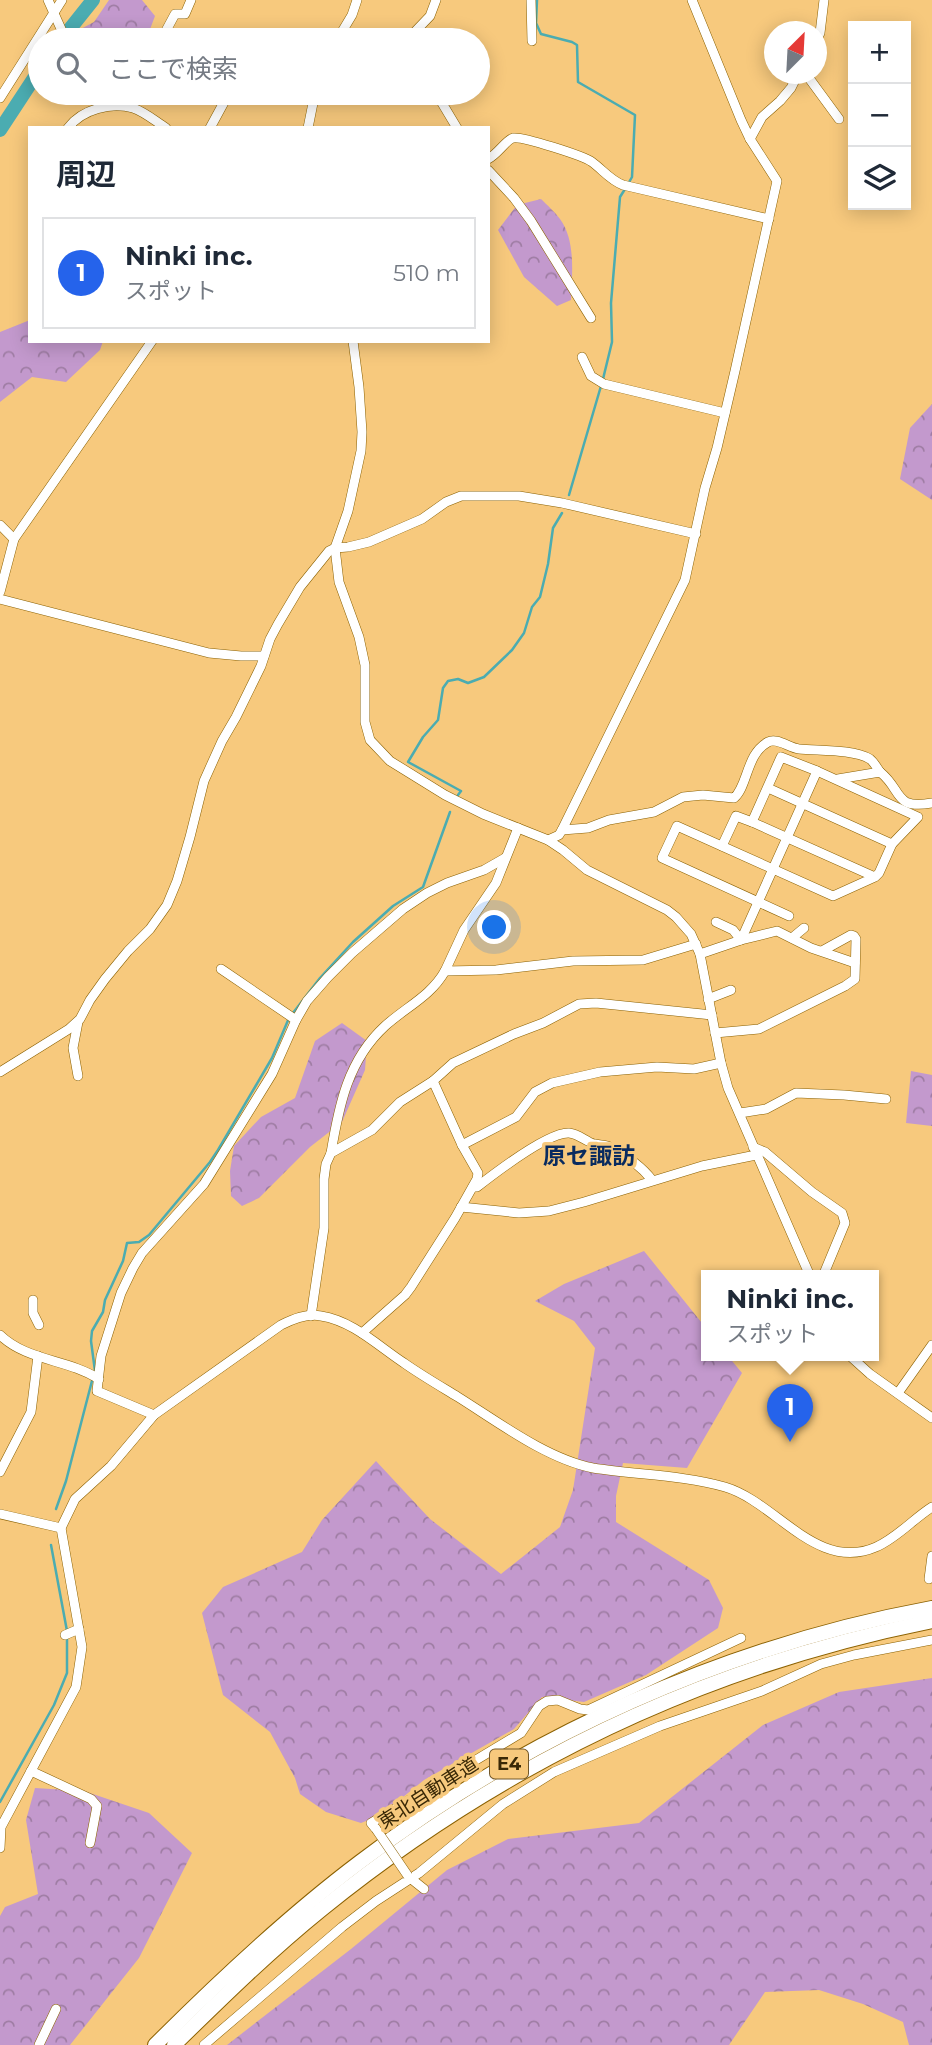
<!DOCTYPE html>
<html lang="ja">
<meta charset="utf-8">
<style>
body{margin:0;font-family:Montserrat,"Noto Sans JP",sans-serif;background:#f2f2f3;color:#1f2937}
.controls{position:absolute;right:21px;top:21px;display:grid;overflow:hidden;border-radius:0px;box-shadow:0 4px 18px #0003}
.controls button{width:63px;height:63px;display:grid;place-items:center;padding:0;border:0;border-bottom:2px solid #e0e1e3;background:#fff;color:#1f2937;font:35px sans-serif}
.compass{position:absolute;left:764px;top:21px;width:63px;height:63px;border-radius:50%;background:#fff;box-shadow:0 4px 18px #0003;rotate:24deg}
.you{position:absolute;left:495px;top:928px;width:24px;height:24px;margin:-18px;border:5px solid #fff;border-radius:50%;background:#1a73e8;box-shadow:0 0 0 10px #1a73e833}
.badge{display:grid;place-items:center;width:46px;height:46px;border-radius:50%;background:#2563eb;color:#fff;font-size:23px;font-weight:700}
.pin{position:absolute;translate:-50% -58px;filter:drop-shadow(0 2px 4px #0008)}
.pin::after{content:'';position:absolute;top:37px;width:24px;height:21px;background:inherit;clip-path:polygon(0 0,100% 0,50% 100%)}
.popup{position:absolute;left:701px;top:1270px;width:178px;height:91px;box-sizing:border-box;display:grid;place-content:center;border-radius:0px;background:#fff;filter:drop-shadow(0 2px 5px #0005);font-size:23px;white-space:nowrap;color:#747a83}
.popup b{font-size:26px;color:#1f2937}
.popup::after{content:'';position:absolute;left:50%;top:100%;margin-left:-14px;border:14px solid transparent;border-top-color:#fff}
.list{margin:0;padding:0;list-style:none}
h2{display:flex;justify-content:space-between;align-items:center;height:91px;margin:0;padding:0 28px;font-size:30px}
h2 small{font-size:23px;font-weight:400;color:#747a83}
.list li{display:grid;grid-template-columns:46px 1fr auto;gap:21px;align-items:center;box-sizing:border-box;height:112px;margin:0 14px 14px;padding:0 14px;border:2px solid #e0e1e3;border-radius:0px}
.list b{display:block;font-size:26px;white-space:nowrap}
.list p{margin:0;font-size:23px;white-space:nowrap;color:#747a83}
.list em{font-size:23px;font-style:normal;color:#747a83}
.icon{flex:none;width:38px;height:38px;fill:none;stroke:currentColor;stroke-width:2;stroke-linecap:round;stroke-linejoin:round}
.map{position:relative;flex:none;width:932px;height:2045px;overflow:hidden}
.search{position:absolute;background:#fff;box-shadow:0 4px 18px #0003;left:28px;top:28px;width:462px;height:77px;display:flex;align-items:center;gap:18px;box-sizing:border-box;padding:0 24px;border-radius:38px;color:#747a83;font-size:26px}
.panel{position:absolute;background:#fff;box-shadow:0 4px 18px #0003;left:28px;top:126px;width:462px;height:217px;border-radius:0px}
.map>svg:first-child{display:block}
.forest{fill:url(#forest-crowns)}
.lines{fill:none;stroke-linecap:round;stroke-linejoin:round}
.stream{stroke:#4bacb1;stroke-width:2.5}
.river{stroke:#4bacb1;stroke-width:14}
.minor-casing{stroke:#8b6102;stroke-width:10}
.highway-casing{stroke:#8b6102;stroke-width:16}
.minor{stroke:#fff;stroke-width:9}
.highway{stroke:#fff;stroke-width:14}
.minor-bridge-casing{stroke:#8b6102;stroke-width:10;stroke-linecap:butt}
.minor-bridge{stroke:#fff;stroke-width:9}
.labels{text-anchor:middle;dominant-baseline:central;stroke-width:7;stroke-linejoin:round;paint-order:stroke}
.shield{fill:#f7c97d;stroke:#72582a;stroke-width:2}
.shield-label{font-size:18px;font-weight:bold;fill:#392806}
.street-label{font-size:19px;fill:#392806;stroke:#f7c97d}
.quarter-label{font-size:23px;font-weight:bold;fill:#092b5f;stroke:#f7c97d}
</style>
<div class="map">
<svg width="932" height="2045" viewBox="0 0 932 2045">
<defs>
<pattern id="forest-crowns" width="20" height="18" patternUnits="userSpaceOnUse" patternTransform="scale(1.75)"><rect width="20" height="18" fill="#c399cd"/><path d="M2 6a3 3 0 1 1 6 0M12 15a3 3 0 1 1 6 0" fill="none" stroke="#9f7da4"/></pattern>
</defs>
<rect width="100%" height="100%" fill="#f7c97d"/>
<!-- forest -->
<g class="forest">
<path d="M 109,0 L 142,0 L 155,16 L 146,40 L 79,40 L 77,31 L 94,22 Z"/>
<path d="M 541,199 C 547,205 555,212 560,219 C 576,241 572,274 571,300 L 557,306 L 524,277 L 498,230 L 517,205 Z"/>
<path d="M 30,320 L 30,341 L 103,341 L 100,350 L 66,382 L 32,377 L 0,402 L 0,332 Z"/>
<path d="M 932,404 L 932,500 L 900,479 L 910,428 Z"/>
<path d="M 342,1023 L 367,1041 L 365,1070 L 342,1122 L 310,1147 L 259,1198 L 242,1206 L 231,1196 L 230,1171 L 234,1146 L 261,1117 L 295,1098 L 315,1041 Z"/>
<path d="M 911,1071 L 932,1075 L 932,1126 L 906,1123 Z"/>
<path d="M 644,1251 L 706,1328 L 706,1356 L 728,1356 L 742,1373 L 687,1468 L 623,1463 L 616,1496 L 616,1522 L 709,1580 L 723,1608 L 718,1628 L 646,1675 L 584,1702 L 542,1697 L 514,1729 L 424,1780 L 381,1815 L 361,1823 L 326,1812 L 300,1794 L 295,1778 L 270,1732 L 223,1695 L 202,1613 L 223,1587 L 302,1552 L 322,1520 L 376,1461 L 430,1519 L 501,1574 L 560,1527 L 573,1490 L 595,1348 L 574,1321 L 535,1301 L 564,1284 Z"/>
<path d="M 932,1678 L 932,2045 L 909,2045 L 903,2022 L 863,2004 L 819,1990 L 765,1992 L 729,2045 L 227,2045 L 351,1949 L 447,1870 L 508,1839 L 639,1823 L 763,1725 L 839,1692 Z"/>
<path d="M 35,1788 L 84,1791 L 149,1813 L 192,1853 L 139,1958 L 70,2045 L 0,2045 L 0,1916 L 5,1907 L 38,1894 L 26,1820 Z"/>
</g>
<g class="lines">
<!-- stream -->
<g class="stream">
<path d="M 537,0 L 536,23 L 541,34 L 572,42 L 577,45 L 578,82 L 635,115 L 632,177 L 628,184"/>
<path d="M 603,379 L 612,342 L 611,303 L 620,197 L 625,189"/>
<path d="M 569,495 L 601,386"/>
<path d="M 458,795 L 461,791 L 408,762 L 423,737 L 438,720 L 443,688 L 448,681 L 458,679 L 468,683 L 484,677 L 512,650 L 524,633 L 532,607 L 540,597 L 548,564 L 553,528 L 562,513"/>
<path d="M 293,1013 L 320,978 L 353,942 L 393,906 L 423,887 L 450,812"/>
<path d="M 95,1371 L 91,1341 L 92,1331 L 103,1312 L 105,1300 L 123,1261 L 127,1243 L 139,1242 L 149,1235 L 210,1162 L 218,1150 L 272,1058 L 289,1018"/>
<path d="M 56,1509 L 66,1481 L 93,1377"/>
<path d="M 51,1545 L 67,1631"/>
<path d="M 0,1802 L 54,1705 L 67,1673 L 67,1637"/>
</g>
<!-- river -->
<g class="river">
<path d="M 61,40 L 93,0"/>
<path d="M 0,130 L 40,69"/>
</g>
<defs>
<g id="minor">
<path d="M 48,0 L 66,40"/>
<path d="M 531,0 L 532,41"/>
<path d="M 161,40 L 175,14 L 185,14 L 191,0"/>
<path d="M 337,40 L 352,15 L 357,0"/>
<path d="M 407,40 L 430,16 L 436,0"/>
<path d="M 816,41 L 820,33 L 824,0"/>
<path d="M 806,74 L 839,119"/>
<path d="M 91,93 L 102,106"/>
<path d="M 436,93 L 457,128"/>
<path d="M 0,98 L 62,0"/>
<path d="M 131,107 L 137,93"/>
<path d="M 68,128 C 82,109 111,102 133,108 C 145,112 155,121 166,128"/>
<path d="M 210,128 L 229,93"/>
<path d="M 308,128 L 315,93"/>
<path d="M 750,139 L 762,117 L 780,101 L 791,88 L 798,74"/>
<path d="M 488,159 C 498,154 506,140 513,138 C 522,136 584,156 592,162 C 603,170 610,180 623,185 L 769,219"/>
<path d="M 488,170 L 514,198 L 531,221 L 591,318"/>
<path d="M 353,341 L 359,387 L 362,432 L 361,451 L 348,511 L 335,548 L 339,582 L 359,637 L 365,665 L 365,722 L 370,740 L 390,761 L 445,795 L 483,814 L 548,840 L 563,850 L 587,870 L 667,910 L 676,917 L 691,934 L 700,954 L 721,1063 L 728,1088 L 810,1276"/>
<path d="M 582,357 L 591,376 L 604,384 L 725,413"/>
<path d="M 0,525 L 14,539"/>
<path d="M 0,592 L 14,539 L 152,341"/>
<path d="M 0,599 L 209,653 L 241,656 L 264,656"/>
<path d="M 838,779 L 880,772 C 903,790 893,810 932,803"/>
<path d="M 768,788 L 892,844"/>
<path d="M 518,828 L 496,883 L 464,930 L 445,971 L 496,970 L 573,961 L 643,960 L 696,944"/>
<path d="M 562,830 L 588,828 L 609,820 L 654,812 L 683,797 L 703,795 L 734,798 C 748,786 746,754 768,742 C 777,737 789,748 799,749 C 819,751 853,749 870,759 C 874,762 877,768 880,772"/>
<path d="M 548,840 L 559,835 L 562,830 L 685,580 L 705,488 L 717,448 L 735,371 L 777,181 L 750,139 L 741,120 L 692,0"/>
<path d="M 722,846 L 736,816 L 752,822"/>
<path d="M 789,916 L 662,858 L 677,826 L 833,896 L 875,877 L 879,873 L 892,844 L 918,817 L 817,771 L 781,757 L 752,822 L 875,877"/>
<path d="M 716,922 L 733,930 L 741,940 L 777,931 L 811,948 L 855,963"/>
<path d="M 792,938 L 804,928"/>
<path d="M 700,954 L 741,940 L 817,771"/>
<path d="M 221,969 L 296,1020"/>
<path d="M 708,999 L 731,990"/>
<path d="M 715,1033 L 759,1029 L 845,986 L 855,979 L 856,939 L 854,936 L 851,935 L 822,951"/>
<path d="M 0,1072 L 69,1029 L 80,1019 L 90,1000 L 105,979 L 128,951 L 150,929 L 167,905 L 177,881 L 190,837 L 204,781 L 222,741 L 236,717 L 261,666 L 270,639 L 278,624 L 300,587 L 329,551 L 335,548 L 348,547 L 369,542 L 422,519 L 446,502 L 461,496 L 519,496 L 562,503 L 696,534"/>
<path d="M 78,1076 L 73,1048 L 78,1022"/>
<path d="M 740,1113 L 766,1109 L 796,1093 L 844,1095 L 886,1099"/>
<path d="M 462,1145 L 516,1117 L 535,1092 L 552,1083 L 600,1072 L 657,1067 L 694,1069 L 721,1063"/>
<path d="M 753,1147 L 765,1152 L 812,1192 L 842,1213 L 845,1223 L 823,1276"/>
<path d="M 331,1153 C 339,1105 348,1060 385,1026 C 406,1007 431,996 445,971"/>
<path d="M 473,1187 L 477,1187 C 495,1173 548,1132 569,1133 C 579,1134 585,1141 594,1144 C 599,1145 605,1145 610,1147 C 625,1155 642,1167 652,1180"/>
<path d="M 461,1207 L 519,1213 L 549,1211 L 584,1202 L 702,1166 L 756,1155"/>
<path d="M 33,1300 L 33,1313 L 39,1325"/>
<path d="M 311,1316 L 324,1228 L 324,1179 L 326,1164 L 331,1153 L 372,1130 L 400,1102 L 433,1081 L 453,1063 L 514,1034 L 543,1023 L 579,1004 L 596,1003 L 712,1015"/>
<path d="M 362,1333 L 405,1295 L 411,1287 L 455,1218 L 477,1179 L 478,1173 L 462,1145 L 433,1081"/>
<path d="M 0,1335 C 27,1361 67,1359 99,1379"/>
<path d="M 850,1356 L 870,1374 L 932,1418"/>
<path d="M 898,1393 L 932,1345"/>
<path d="M 154,1415 L 97,1391 L 101,1356 L 121,1293 L 133,1268 L 142,1253 L 204,1184 L 272,1074 L 296,1020 L 307,1001 L 328,977 L 352,953 L 403,909 L 427,893 L 447,883 L 484,870 L 505,858"/>
<path d="M 0,1472 L 31,1412 L 38,1356"/>
<path d="M 0,1514 L 61,1528 L 75,1499 L 111,1466 L 154,1415 L 281,1325 C 293,1319 307,1313 321,1316 C 353,1321 378,1346 404,1363 C 421,1375 440,1386 458,1397 C 498,1422 547,1459 593,1468 C 637,1475 683,1475 725,1487 C 776,1502 817,1573 876,1547 C 897,1538 913,1519 932,1507"/>
<path d="M 929,1579 L 932,1556"/>
<path d="M 65,1635 L 79,1629"/>
<path d="M 31,1771 L 91,1799 L 97,1806 L 90,1843"/>
<path d="M 376,1829 L 371,1823 L 521,1733 L 539,1706 L 547,1701 L 558,1700 L 580,1709 L 588,1710 L 741,1638"/>
<path d="M 0,1848 L 1,1827 L 76,1687 L 82,1647 L 61,1528"/>
<path d="M 409,1877 L 424,1889"/>
<path d="M 39,2045 L 56,2009"/>
<path d="M 204,2045 L 342,1927 L 376,1901 L 419,1873 L 503,1804 L 554,1772 L 660,1726 L 762,1691 L 821,1664 L 854,1655 L 932,1640"/>
</g>
<g id="highway">
<path d="M 155,2045 C 220,1980 287,1917 360,1862 C 527,1735 726,1646 932,1608"/>
<path d="M 174,2045 C 222,1998 270,1951 322,1909 C 501,1764 706,1666 932,1621"/>
</g>
</defs>
<!-- minor casing -->
<use href="#minor" class="minor-casing"/>
<!-- highway casing -->
<use href="#highway" class="highway-casing"/>
<!-- minor -->
<use href="#minor" class="minor"/>
<!-- highway -->
<use href="#highway" class="highway"/>
<defs>
<path id="minor-bridge" d="M 376,1829 L 408,1876"/>
</defs>
<!-- minor-bridge casing -->
<use href="#minor-bridge" class="minor-bridge-casing"/>
<!-- minor-bridge -->
<use href="#minor-bridge" class="minor-bridge"/>
</g>
<g class="labels">
<!-- shield labels -->
<rect class="shield" x="490" y="1749.5" width="38" height="29" rx="5"/>
<g class="shield-label">
<text x="509" y="1764">E4</text>
</g>
<!-- street labels -->
<g class="street-label">
<text transform="translate(428 1793) rotate(-33)">東北自動車道</text>
</g>
<!-- quarter labels -->
<g class="quarter-label">
<text x="589" y="1156">原セ諏訪</text>
</g>
</g>
</svg>
<div class="controls">
<button>+</button>
<button>−</button>
<button><svg class="icon" aria-label="layers" viewBox="0 0 24 24"><path d="M12 4l9 5-9 5-9-5zM3 14l9 5 9-5"/></svg></button>
</div>
<svg class="compass" viewBox="-18 -18 36 36"><path d="M0-13l5 13h-10z" fill="#e53935"/><path d="M0 13l5-13h-10z" fill="#747a83"/></svg>
<div class="you"></div>
<div class="pin badge" style="left:790px;top:1442px">1</div>
<div class="popup"><b>Ninki inc.</b>スポット</div>
<div class="search"><svg class="icon" aria-label="search" viewBox="0 0 24 24"><circle cx="10" cy="10" r="6"/><path d="M15 15l6 6"/></svg>ここで検索</div>
<section class="panel">
<h2>周辺<small></small></h2>
<ul class="list">
<li><span class="badge">1</span><div><b>Ninki inc.</b><p>スポット</p></div><em>510 m</em></li>
</ul>
</section>
</div>
